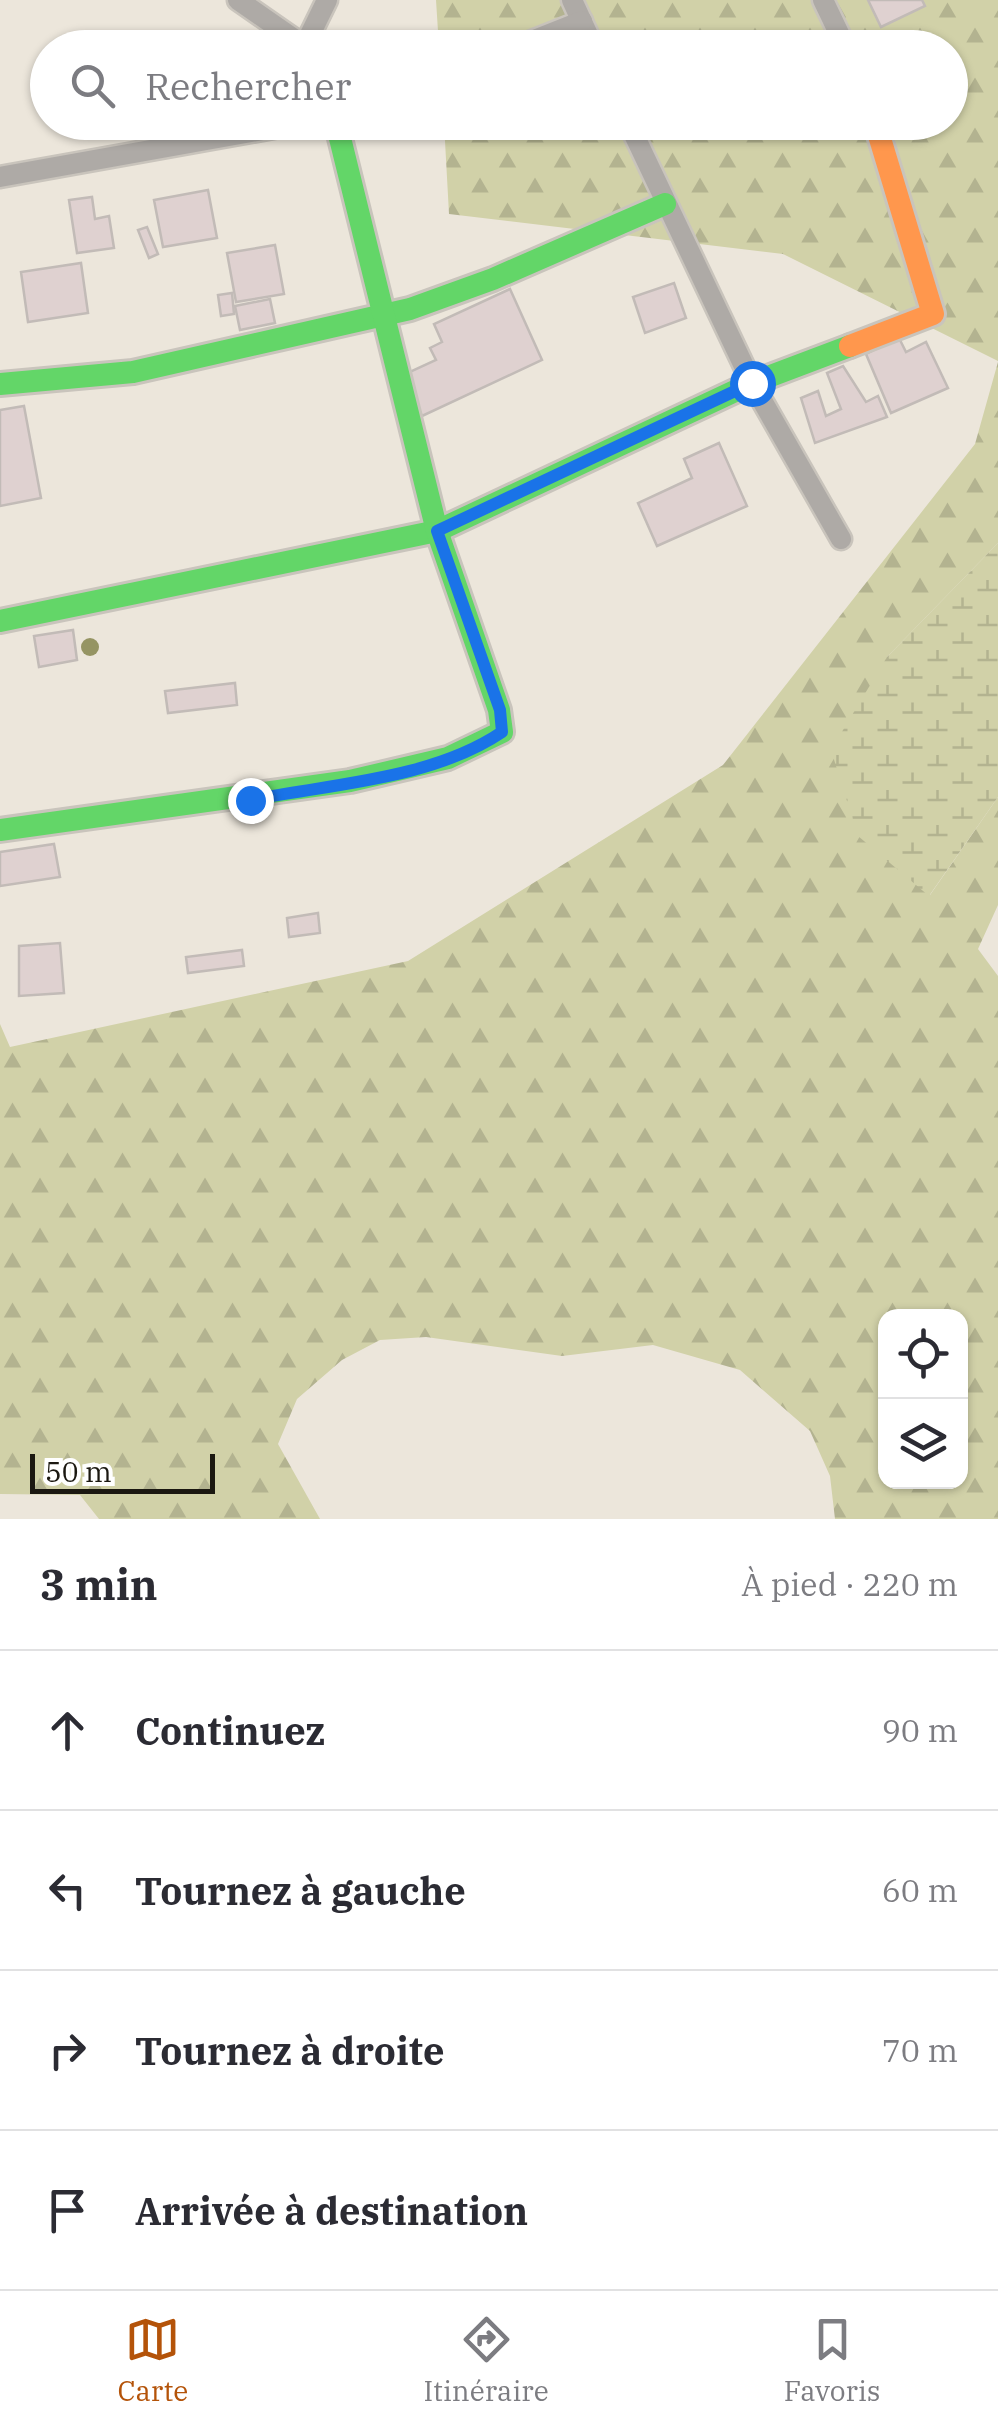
<!DOCTYPE html>
<html lang="fr">
<meta charset="utf-8">
<style>
body{margin:0;font-family:"IBM Plex Serif",serif;background:#f7f7f7;color:#2b2b33}
.controls{position:absolute;right:30px;bottom:30px;display:grid;overflow:hidden;border-radius:20px;box-shadow:0 2px 8px #0004}
.controls button{width:90px;height:90px;display:grid;place-items:center;padding:0;border:0;border-bottom:2px solid #e1e1e2;background:#fff;color:#2b2b33;font:50px sans-serif}
.scale{position:absolute;left:30px;bottom:25px;width:185px;box-sizing:border-box;padding-left:10px;border:5px solid #1b1811;border-top:0;font-size:28px;line-height:35px;white-space:nowrap;color:#1b1811;-webkit-text-stroke:8px #fff;paint-order:stroke}
.stop{position:absolute;width:30px;height:30px;margin:-22px;border:8px solid #1a73e8;border-radius:50%;background:#fff}
.stop.end{background:#1a73e8;border-color:#fff;box-shadow:0 2px 10px #0008}
.list{margin:0;padding:0;list-style:none}
h2{display:flex;justify-content:space-between;align-items:center;height:130px;margin:0;padding:0 40px;font-size:42px}
h2 small{font-size:32px;font-weight:400;color:#7c7c81}
.list li{display:grid;grid-template-columns:65px 1fr auto;gap:30px;align-items:center;box-sizing:border-box;height:160px;padding:0 40px;border-top:2px solid #e1e1e2}
.list b{display:block;font-size:38px;white-space:nowrap}
.list em{font-size:32px;font-style:normal;color:#7c7c81}
.icon{flex:none;width:55px;height:55px;fill:none;stroke:currentColor;stroke-width:2;stroke-linecap:round;stroke-linejoin:round}
.map{position:relative;flex:none;width:998px;height:1519px;overflow:hidden}
.search{position:absolute;background:#fff;box-shadow:0 2px 8px #0004;left:30px;right:30px;top:30px;height:110px;display:flex;align-items:center;gap:25px;box-sizing:border-box;padding:0 35px;border-radius:55px;color:#7c7c81;font-size:38px}
.sheet{height:770px;background:#fff}
nav{display:flex;justify-content:space-around;align-items:center;box-sizing:border-box;height:140px;border-top:2px solid #e1e1e2;background:#fff;font-size:28px;color:#7c7c81}
nav a{display:grid;justify-items:center;gap:5px}
nav .on{color:#b45309}
.map>svg:first-child{display:block}
.forest{fill:url(#forest-firs);fill-rule:evenodd}
.wetland{fill:url(#wetland-marsh)}
.building{fill:#dfd1d0;stroke:#c2bbb7;stroke-width:2.5}
.lines{fill:none;stroke-linecap:round;stroke-linejoin:round}
.street-casing{stroke:#c9c4bc;stroke-width:25}
.fast-casing{stroke:#c9c4bc;stroke-width:28}
.slow-casing{stroke:#c9c4bc;stroke-width:28}
.street{stroke:#aeaaa6;stroke-width:20}
.fast{stroke:#63d668;stroke-width:22}
.slow{stroke:#ff974d;stroke-width:22}
.tree{fill:#959463}
.route{stroke:#1a73e8;stroke-width:12}
</style>
<div class="map">
<svg width="998" height="1519" viewBox="0 0 998 1519">
<defs>
<pattern id="forest-firs" width="22" height="20" patternUnits="userSpaceOnUse" patternTransform="scale(2.5)"><rect width="22" height="20" fill="#d1d1a8"/><path d="M5 1l3.5 6h-7zM16 11l3.5 6h-7z" fill="#b3b390"/></pattern>
<pattern id="wetland-marsh" width="20" height="14" patternUnits="userSpaceOnUse" patternTransform="scale(2.5)"><rect width="20" height="14" fill="#d1d1a8"/><path d="M1 5h8M5 5V1M11 12h8M15 12V8" fill="none" stroke="#b3b390"/></pattern>
</defs>
<rect width="100%" height="100%" fill="#ece6db"/>
<!-- forest -->
<g class="forest">
<path d="M 436,0 L 998,0 L 998,361 L 783,254 L 449,214 L 444,123 L 950,122 L 950,48 L 439,47 Z"/>
<path d="M 998,362 L 998,543 L 887,657 L 930,895 L 998,797 L 998,905 L 978,949 L 998,976 L 998,1519 L 835,1519 L 830,1476 L 810,1431 L 740,1370 L 653,1345 L 562,1356 L 426,1337 L 380,1340 L 342,1360 L 297,1399 L 278,1444 L 320,1519 L 99,1519 L 80,1495 L 0,1494 L 0,1024 L 10,1047 L 408,961 L 723,765 L 975,444 ZM 886,1316 L 960,1316 L 960,1482 L 886,1482 Z"/>
</g>
<!-- wetland -->
<path class="wetland" d="M 998,543 L 998,797 L 929,896 L 858,836 L 831,750 L 887,657 Z"/>
<!-- building -->
<g class="building">
<path d="M 868,0 L 922,0 L 925,6 L 881,27 Z"/>
<path d="M 208,190 L 217,238 L 163,247 L 154,200 Z"/>
<path d="M 92,197 L 95,219 L 109,216 L 114,248 L 77,253 L 69,200 Z"/>
<path d="M 147,227 L 158,254 L 149,258 L 138,230 Z"/>
<path d="M 275,245 L 284,294 L 236,302 L 227,253 Z"/>
<path d="M 81,263 L 88,313 L 28,322 L 21,272 Z"/>
<path d="M 674,283 L 686,318 L 645,333 L 633,297 Z"/>
<path d="M 510,289 L 542,360 L 422,416 L 403,375 L 436,360 L 430,348 L 442,342 L 434,324 Z"/>
<path d="M 232,293 L 234,314 L 221,316 L 218,295 Z"/>
<path d="M 270,299 L 275,323 L 240,330 L 235,306 Z"/>
<path d="M 899,338 L 906,352 L 926,342 L 948,388 L 891,413 L 866,354 Z"/>
<path d="M 843,366 L 866,402 L 878,396 L 887,417 L 815,443 L 801,398 L 818,391 L 826,416 L 841,409 L 827,373 Z"/>
<path d="M 24,406 L 41,498 L 0,506 L 0,410 Z"/>
<path d="M 719,443 L 747,506 L 657,546 L 638,503 L 692,478 L 684,459 Z"/>
<path d="M 73,630 L 77,660 L 39,667 L 34,636 Z"/>
<path d="M 235,683 L 237,705 L 168,713 L 165,691 Z"/>
<path d="M 54,844 L 60,877 L 0,886 L 0,852 Z"/>
<path d="M 318,913 L 320,933 L 289,937 L 287,918 Z"/>
<path d="M 60,943 L 64,993 L 19,996 L 19,946 Z"/>
<path d="M 242,950 L 244,966 L 188,973 L 186,957 Z"/>
</g>
<g class="lines">
<defs>
<g id="street">
<path d="M 238,0 L 307,48"/>
<path d="M 572,0 L 594,48"/>
<path d="M 823,0 L 846,48"/>
<path d="M 305,45 L 327,0"/>
<path d="M 514,48 L 582,21"/>
<path d="M 628,122 L 752,383 L 841,539"/>
<path d="M 0,177 L 307,122"/>
</g>
<g id="fast">
<path d="M 0,384 L 133,372 L 410,309 L 493,279 L 665,204"/>
<path d="M 0,621 L 437,531 L 752,383 L 850,346"/>
<path d="M 0,830 L 350,781 L 448,758 L 502,732 L 499,710 L 437,531 L 336,122"/>
</g>
<path id="slow" d="M 850,346 L 933,314 L 875,122"/>
</defs>
<!-- street casing -->
<use href="#street" class="street-casing"/>
<!-- fast casing -->
<use href="#fast" class="fast-casing"/>
<!-- slow casing -->
<use href="#slow" class="slow-casing"/>
<!-- street -->
<use href="#street" class="street"/>
<!-- fast -->
<use href="#fast" class="fast"/>
<!-- slow -->
<use href="#slow" class="slow"/>
</g>
<!-- trees -->
<circle class="tree" cx="90" cy="647" r="9"/>
<g class="lines">
<!-- route -->
<path class="route" d="M 250,800 C 332,784 433,779 502,732 L 500,710 L 437,531 L 752,383"/>
</g>
</svg>
<div class="controls">
<button><svg class="icon" aria-label="locate" viewBox="0 0 24 24"><circle cx="12" cy="12" r="6"/><path d="M12 2v4M12 18v4M2 12h4M18 12h4"/></svg></button>
<button><svg class="icon" aria-label="layers" viewBox="0 0 24 24"><path d="M12 4l9 5-9 5-9-5zM3 14l9 5 9-5"/></svg></button>
</div>
<div class="scale">50 m</div>
<div class="stop" style="left:752px;top:383px"></div>
<div class="stop end" style="left:250px;top:800px"></div>
<div class="search"><svg class="icon" aria-label="search" viewBox="0 0 24 24"><circle cx="10" cy="10" r="6"/><path d="M15 15l6 6"/></svg>Rechercher</div>
</div>
<section class="sheet">
<h2>3 min<small>À pied · 220 m</small></h2>
<ul class="list">
<li><svg class="icon" aria-label="ahead" viewBox="0 0 24 24"><path d="M12 20V5M6 11l6-6 6 6"/></svg><div><b>Continuez</b></div><em>90 m</em></li>
<li><svg class="icon" aria-label="left" viewBox="0 0 24 24"><path d="M17 20v-9H6M10 6l-5 5 5 5"/></svg><div><b>Tournez à gauche</b></div><em>60 m</em></li>
<li><svg class="icon" aria-label="right" viewBox="0 0 24 24"><path d="M7 20v-9h11M14 6l5 5-5 5"/></svg><div><b>Tournez à droite</b></div><em>70 m</em></li>
<li><svg class="icon" aria-label="arrive" viewBox="0 0 24 24"><path d="M6 21V4h12l-3 4 3 4H6"/></svg><div><b>Arrivée à destination</b></div></li>
</ul>
</section>
<nav>
<a class="on"><svg class="icon" aria-label="map" viewBox="0 0 24 24"><path d="M3 6l6-2 6 2 6-2v14l-6 2-6-2-6 2zM9 4v14M15 6v14"/></svg>Carte</a>
<a><svg class="icon" aria-label="directions" viewBox="0 0 24 24"><path d="M12 3l9 9-9 9-9-9zM9 14v-3h6M13 9l2 2-2 2"/></svg>Itinéraire</a>
<a><svg class="icon" aria-label="saved" viewBox="0 0 24 24"><path d="M7 4h10v16l-5-4-5 4z"/></svg>Favoris</a>
</nav>
